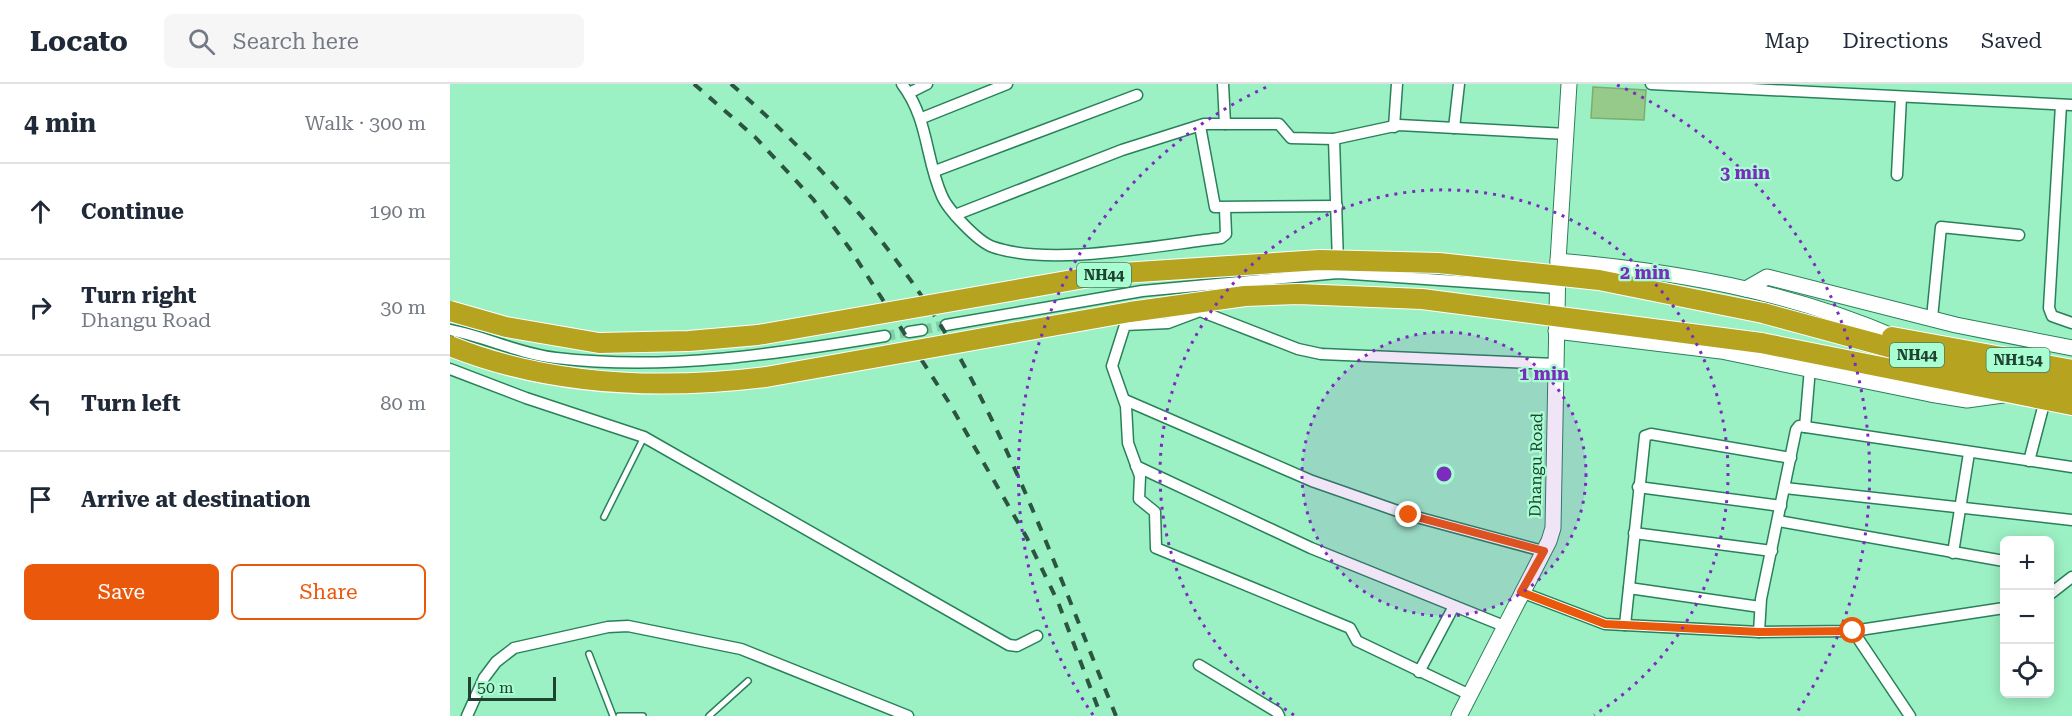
<!DOCTYPE html>
<meta charset="utf-8">
<style>
body{margin:0;font-family:"Roboto Serif",serif;background:#f6f6f7;color:#1f2937}
.controls{position:absolute;right:18px;bottom:18px;display:grid;overflow:hidden;border-radius:9px;box-shadow:0 3px 15px #0003}
.controls button{width:54px;height:54px;display:grid;place-items:center;padding:0;border:0;border-bottom:2px solid #e0e1e3;background:#fff;color:#1f2937;font:30px sans-serif}
.scale{position:absolute;left:18px;bottom:15px;width:88px;box-sizing:border-box;padding-left:6px;border:3px solid #1f4231;border-top:0;font-size:16px;line-height:21px;white-space:nowrap;color:#1f4231;-webkit-text-stroke:4px #a9fed1;paint-order:stroke}
.stop{position:absolute;width:18px;height:18px;margin:-14px;border:4px solid #ea580c;border-radius:50%;background:#fff}
.stop.end{background:#ea580c;border-color:#fff;box-shadow:0 2px 6px #0008}
.list{margin:0;padding:0;list-style:none}
h2{display:flex;justify-content:space-between;align-items:center;height:78px;margin:0;padding:0 24px;font-size:26px}
h2 small{font-size:20px;font-weight:400;color:#747a83}
.list li{display:grid;grid-template-columns:39px 1fr auto;gap:18px;align-items:center;box-sizing:border-box;height:96px;padding:0 24px;border-top:2px solid #e0e1e3}
.list b{display:block;font-size:22px;white-space:nowrap}
.list p{margin:0;font-size:20px;white-space:nowrap;color:#747a83}
.list em{font-size:20px;font-style:normal;color:#747a83}
.actions{display:flex;gap:12px;padding:18px 24px}
.actions a{flex:1;padding:14px 0;border:2px solid #ea580c;border-radius:9px;text-align:center;font-size:21px;color:#ea580c}
.actions .main{background:#ea580c;color:#fff}
.icon{flex:none;width:33px;height:33px;fill:none;stroke:currentColor;stroke-width:2;stroke-linecap:round;stroke-linejoin:round}
.map{position:relative;flex:none;width:1622px;height:632px;overflow:hidden}
header{display:flex;align-items:center;gap:36px;box-sizing:border-box;height:84px;padding:0 30px;background:#fff;border-bottom:2px solid #e0e1e3}
header strong{font-size:28px}
nav{display:flex;gap:33px;margin-inline-start:auto;font-size:21px}
.search{width:420px;height:54px;background:#f6f6f7;display:flex;align-items:center;gap:15px;box-sizing:border-box;padding:0 21px;border-radius:9px;color:#747a83;font-size:22px}
main{display:flex}
aside{flex:1;background:#fff}
.map>svg:first-child{display:block}
.building{fill:#95ca8a;stroke:#7bae70;stroke-width:1.5}
.lines{fill:none;stroke-linecap:round;stroke-linejoin:round}
.street-tunnel{stroke:#83cea7;stroke-width:10;stroke-dasharray:10 5;stroke-linecap:butt}
.lane-casing{stroke:#29815a;stroke-width:8}
.street-casing{stroke:#29815a;stroke-width:13}
.secondary-casing{stroke:#29815a;stroke-width:17}
.highway-casing{stroke:#fff;stroke-width:22}
.lane{stroke:#fff;stroke-width:5}
.street{stroke:#fff;stroke-width:10}
.secondary{stroke:#fff;stroke-width:15}
.highway{stroke:#b6a31f;stroke-width:20}
.rail{stroke:#2c5541;stroke-width:4;stroke-dasharray:10 10;stroke-linecap:butt}
.highway-bridge-casing{stroke:#fff;stroke-width:22;stroke-linecap:butt}
.highway-bridge{stroke:#b6a31f;stroke-width:20}
.route{stroke:#ea580c;stroke-width:8}
.ring{fill:none;stroke:#7b2cbf;stroke-width:3;stroke-dasharray:3 6}
.labels{text-anchor:middle;dominant-baseline:central;stroke-width:4.5;stroke-linejoin:round;paint-order:stroke}
.shield{fill:#a9fed1;stroke:#487a61;stroke-width:1.5}
.shield-label{font-size:15px;font-weight:bold;fill:#1f4231}
.street-label{font-size:16px;fill:#1f4231;stroke:#a9fed1}
.centre{fill:#7b2cbf;stroke:#a9fed1;stroke-width:3}
.ring-label{font-size:18px;text-anchor:middle;font-weight:bold;fill:#7b2cbf;stroke:#a9fed1;stroke-width:4.5;stroke-linejoin:round;paint-order:stroke}
</style>
<header>
<strong>Locato</strong>
<div class="search"><svg class="icon" aria-label="search" viewBox="0 0 24 24"><circle cx="10" cy="10" r="6"/><path d="M15 15l6 6"/></svg>Search here</div>
<nav><a>Map</a><a>Directions</a><a>Saved</a></nav>
</header>
<main>
<aside>
<h2>4 min<small>Walk · 300 m</small></h2>
<ul class="list">
<li><svg class="icon" aria-label="ahead" viewBox="0 0 24 24"><path d="M12 20V5M6 11l6-6 6 6"/></svg><div><b>Continue</b></div><em>190 m</em></li>
<li><svg class="icon" aria-label="right" viewBox="0 0 24 24"><path d="M7 20v-9h11M14 6l5 5-5 5"/></svg><div><b>Turn right</b><p>Dhangu Road</p></div><em>30 m</em></li>
<li><svg class="icon" aria-label="left" viewBox="0 0 24 24"><path d="M17 20v-9H6M10 6l-5 5 5 5"/></svg><div><b>Turn left</b></div><em>80 m</em></li>
<li><svg class="icon" aria-label="arrive" viewBox="0 0 24 24"><path d="M6 21V4h12l-3 4 3 4H6"/></svg><div><b>Arrive at destination</b></div></li>
</ul>
<div class="actions"><a class="main">Save</a><a>Share</a></div>
</aside>
<div class="map">
<svg width="1622" height="632" viewBox="0 0 1622 632">
<rect width="100%" height="100%" fill="#9cf1c4"/>
<!-- building -->
<path class="building" d="M 1143,3 L 1196,6 L 1194,36 L 1141,34 Z"/>
<g class="lines">
<!-- street-tunnel -->
<g class="street-tunnel">
<path d="M 472,246 L 496,241"/>
<path d="M 435,252 L 459,248"/>
</g>
<defs>
<g id="lane">
<path d="M 154,433 L 194,353"/>
<path d="M 139,570 L 163,632"/>
<path d="M 169,632 L 193,632"/>
<path d="M 259,632 L 298,597"/>
</g>
<g id="street">
<path d="M 452,0 C 479,36 475,74 492,112 C 498,126 528,158 543,163 C 601,183 709,161 771,154 L 776,150 L 775,125"/>
<path d="M 773,0 L 775,40"/>
<path d="M 1201,0 L 1622,21"/>
<path d="M 459,9 L 477,0"/>
<path d="M 1611,21 L 1599,224 L 1602,232 L 1622,239"/>
<path d="M 472,34 L 557,0"/>
<path d="M 750,42 L 765,123 L 887,122"/>
<path d="M 944,43 L 947,0"/>
<path d="M 1004,44 L 1009,0"/>
<path d="M 884,55 L 888,179"/>
<path d="M 485,87 L 687,11"/>
<path d="M 1447,91 L 1451,13"/>
<path d="M 505,131 L 672,66 L 754,40 L 829,40 L 841,54 L 884,55 L 949,41 L 1117,50"/>
<path d="M 1482,234 L 1491,143 L 1569,151"/>
<path d="M 496,241 L 692,207 L 888,189 L 1107,204"/>
<path d="M 0,246 C 36,253 70,270 106,274 C 216,287 327,270 435,252"/>
<path d="M 459,248 L 472,246"/>
<path d="M 0,285 L 76,314 L 194,353 L 559,561 L 567,562 L 587,552"/>
<path d="M 675,316 L 862,397 L 959,431 L 1093,467"/>
<path d="M 1355,343 L 1360,284"/>
<path d="M 1579,377 L 1595,316"/>
<path d="M 686,382 L 861,464 L 1054,542"/>
<path d="M 1188,403 L 1331,422"/>
<path d="M 1335,404 L 1622,436"/>
<path d="M 1328,437 L 1554,477"/>
<path d="M 1184,449 L 1322,467"/>
<path d="M 1503,469 L 1519,369"/>
<path d="M 1179,504 L 1310,523"/>
<path d="M 1071,508 L 1155,540 L 1309,548 L 1403,547 L 1554,524"/>
<path d="M 1600,510 L 1622,493"/>
<path d="M 1175,541 L 1195,352 L 1201,350 L 1341,374"/>
<path d="M 1403,547 L 1460,632"/>
<path d="M 1309,548 L 1311,515 L 1346,346 L 1349,342 L 1622,383"/>
<path d="M 749,581 L 827,628 L 829,632"/>
<path d="M 969,588 L 1004,522"/>
<path d="M 1020,611 L 907,557 L 900,544 L 706,464 L 705,428 L 689,415 L 690,392 L 678,359 L 676,322 L 662,282 L 675,241 L 718,239 L 750,227 L 848,265 L 871,270 L 1106,280"/>
<path d="M 17,632 L 34,594 L 46,578 L 64,564 L 158,543 L 178,542 L 291,565 L 458,632"/>
</g>
<g id="secondary">
<path d="M 1108,177 C 1223,187 1340,207 1447,254"/>
<path d="M 1296,205 L 1317,193 L 1506,241 L 1622,264"/>
<path d="M 1106,247 L 1271,267 L 1480,310 L 1517,316 L 1553,311"/>
<path d="M 1009,632 L 1099,457 L 1103,444 L 1108,177 L 1119,0"/>
</g>
<g id="highway">
<path d="M 1313,229 L 1483,275 L 1622,306"/>
<path d="M 1442,253 L 1622,286"/>
<path d="M 1311,259 L 1622,321"/>
</g>
</defs>
<!-- lane casing -->
<use href="#lane" class="lane-casing"/>
<!-- street casing -->
<use href="#street" class="street-casing"/>
<!-- secondary casing -->
<use href="#secondary" class="secondary-casing"/>
<!-- highway casing -->
<use href="#highway" class="highway-casing"/>
<!-- lane -->
<use href="#lane" class="lane"/>
<!-- street -->
<use href="#street" class="street"/>
<!-- secondary -->
<use href="#secondary" class="secondary"/>
<!-- highway -->
<use href="#highway" class="highway"/>
<!-- rail -->
<g class="rail">
<path d="M 244,0 L 305,53 L 363,115 L 400,165 L 498,317 L 577,454 L 608,518 L 651,632"/>
<path d="M 281,0 C 379,85 468,189 527,306 C 581,411 621,522 666,632"/>
</g>
<defs>
<g id="highway-bridge">
<path d="M 0,227 L 56,243 L 149,259 L 239,257 L 308,251 L 657,190 L 870,176 L 989,179 L 1149,196 L 1313,229"/>
<path d="M 0,262 C 100,302 210,306 316,293 L 680,228 L 795,212 L 848,210 L 972,215 L 1311,259"/>
</g>
</defs>
<!-- highway-bridge casing -->
<use href="#highway-bridge" class="highway-bridge-casing"/>
<!-- highway-bridge -->
<use href="#highway-bridge" class="highway-bridge"/>
</g>
<g class="lines">
<!-- route -->
<path class="route" d="M 959,431 L 1094,467 L 1071,508 L 1155,540 L 1309,548 L 1403,547"/>
</g>
<!-- distance rings -->
<circle cx="994" cy="390" r="142" fill="#7b2cbf" fill-opacity=".12"/>
<g class="ring">
<circle cx="994" cy="390" r="142"/>
<path d="M844 631A284 284 0 1 1 1144 631"/>
<path d="M643 631A426 426 0 0 1 821 1M1167 1A426 426 0 0 1 1345 631"/>
</g>
<g class="labels">
<!-- shield labels -->
<g class="shield">
<rect x="627" y="179" width="54" height="24" rx="4.5"/>
<rect x="1440" y="259" width="54" height="24" rx="4.5"/>
<rect x="1536.5" y="264" width="63" height="24" rx="4.5"/>
</g>
<g class="shield-label">
<text x="654" y="191">NH44</text>
<text x="1467" y="271">NH44</text>
<text x="1568" y="276">NH154</text>
</g>
<!-- street labels -->
<g class="street-label">
<text transform="translate(1086 381) rotate(-89)">Dhangu Road</text>
</g>
</g>
<circle cx="994" cy="390" r="9" class="centre"/>
<g class="ring-label">
<text x="1295" y="95">3 min</text>
<text x="1195" y="195">2 min</text>
<text x="1094" y="296">1 min</text>
</g>
</svg>
<div class="controls">
<button>+</button>
<button>−</button>
<button><svg class="icon" aria-label="locate" viewBox="0 0 24 24"><circle cx="12" cy="12" r="6"/><path d="M12 2v4M12 18v4M2 12h4M18 12h4"/></svg></button>
</div>
<div class="scale">50 m</div>
<div class="stop" style="left:1403px;top:547px"></div>
<div class="stop end" style="left:959px;top:431px"></div>
</div>
</main>
